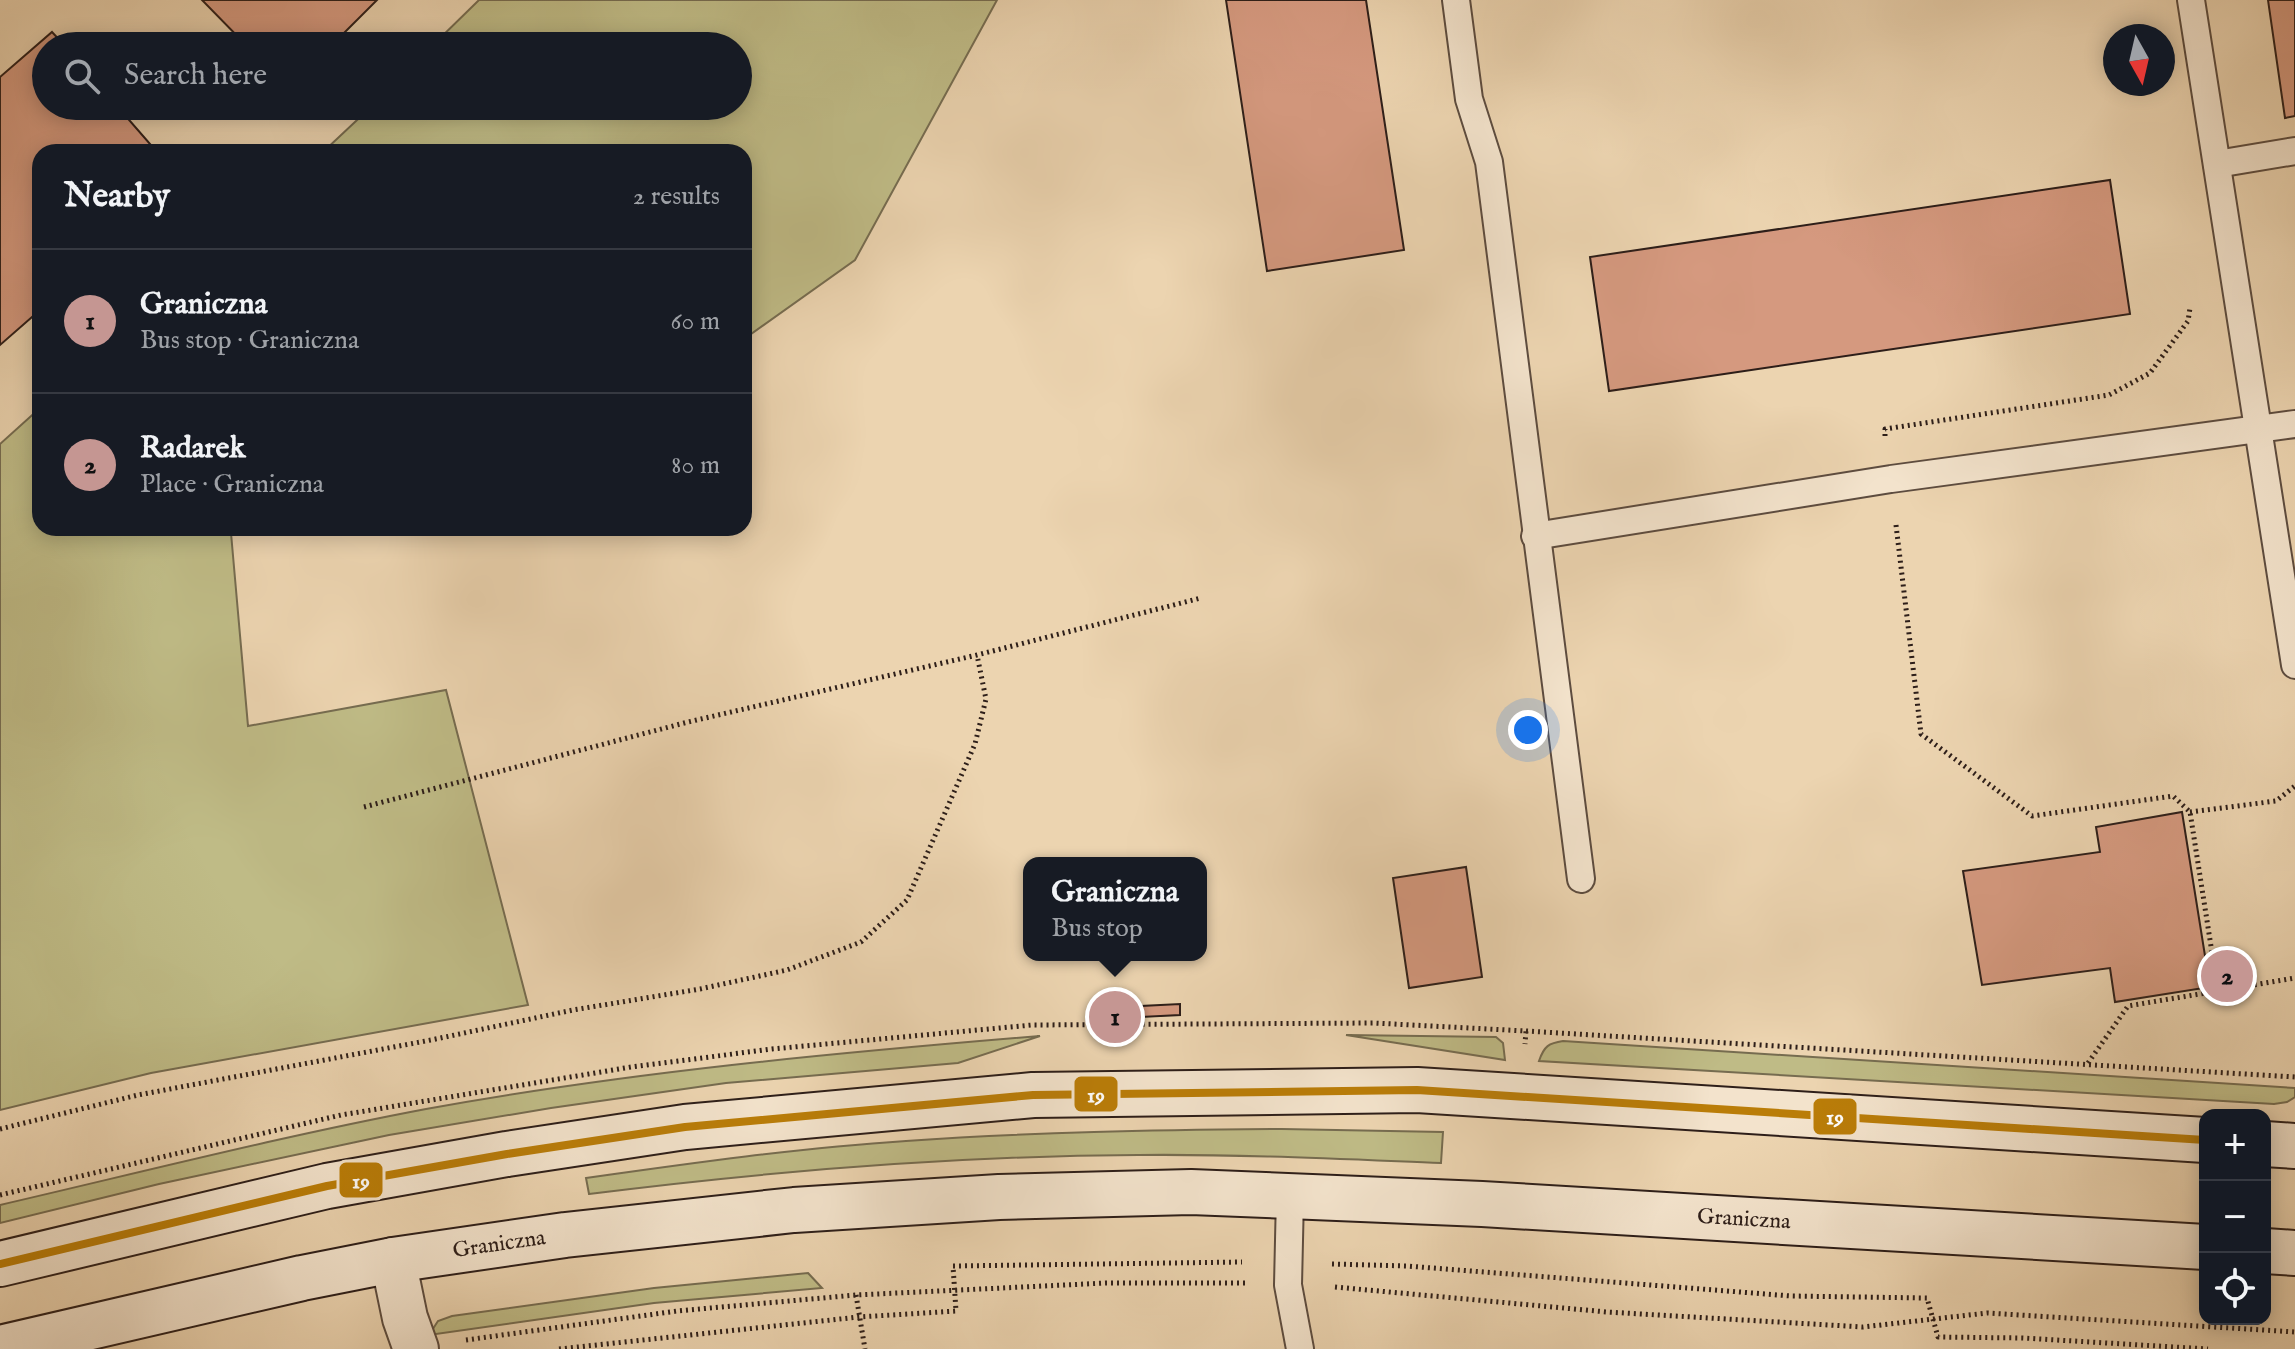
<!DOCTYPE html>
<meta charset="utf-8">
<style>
body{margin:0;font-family:"IM FELL English",serif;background:#242831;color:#f1f3f6}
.controls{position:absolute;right:24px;bottom:24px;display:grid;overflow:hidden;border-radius:16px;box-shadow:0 4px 20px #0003}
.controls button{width:72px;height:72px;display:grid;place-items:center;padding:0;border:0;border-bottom:2px solid #363941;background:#171b24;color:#f1f3f6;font:40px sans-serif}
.compass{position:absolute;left:2103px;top:24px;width:72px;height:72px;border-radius:50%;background:#171b24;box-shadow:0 4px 20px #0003;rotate:172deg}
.you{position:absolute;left:1528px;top:730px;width:28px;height:28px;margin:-20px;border:6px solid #fff;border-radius:50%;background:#1a73e8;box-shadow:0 0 0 12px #1a73e833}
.badge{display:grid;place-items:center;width:52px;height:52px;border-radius:50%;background:#c59692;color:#111;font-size:26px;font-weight:700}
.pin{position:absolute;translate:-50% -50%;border:4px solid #fff;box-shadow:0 2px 8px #0006}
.popup{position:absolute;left:1023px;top:857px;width:184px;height:104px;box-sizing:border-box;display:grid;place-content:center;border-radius:16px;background:#171b24;filter:drop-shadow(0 2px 6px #0005);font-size:26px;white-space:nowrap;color:#9ea1a6}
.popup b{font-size:30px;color:#f1f3f6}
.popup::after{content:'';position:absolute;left:50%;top:100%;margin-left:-16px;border:16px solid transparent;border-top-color:#171b24}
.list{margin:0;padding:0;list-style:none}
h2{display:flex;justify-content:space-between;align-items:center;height:104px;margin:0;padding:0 32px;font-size:34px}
h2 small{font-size:26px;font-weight:400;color:#9ea1a6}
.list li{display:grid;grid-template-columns:52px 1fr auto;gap:24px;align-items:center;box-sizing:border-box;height:144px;padding:0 32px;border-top:2px solid #363941}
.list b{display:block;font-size:30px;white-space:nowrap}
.list p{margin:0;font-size:26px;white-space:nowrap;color:#9ea1a6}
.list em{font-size:26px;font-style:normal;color:#9ea1a6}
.icon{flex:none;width:44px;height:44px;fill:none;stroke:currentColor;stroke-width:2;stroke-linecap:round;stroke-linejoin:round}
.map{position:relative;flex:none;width:2295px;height:1349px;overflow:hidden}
.search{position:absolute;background:#171b24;box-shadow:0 4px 20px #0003;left:32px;top:32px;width:720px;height:88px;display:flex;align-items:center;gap:20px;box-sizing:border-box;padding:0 28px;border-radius:44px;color:#9ea1a6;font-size:30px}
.panel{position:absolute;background:#171b24;box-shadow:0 4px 20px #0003;left:32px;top:144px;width:720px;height:392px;border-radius:24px}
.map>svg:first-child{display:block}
.green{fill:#bfbb86;stroke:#766c50;stroke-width:2}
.building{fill:#d5997f;stroke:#2d1e19;stroke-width:2}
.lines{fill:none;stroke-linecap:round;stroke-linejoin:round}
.lane-casing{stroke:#5d4c3f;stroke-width:30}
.street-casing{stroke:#5d4c3f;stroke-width:48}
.secondary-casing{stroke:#2d1e19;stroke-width:48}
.path{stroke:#2d1e19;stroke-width:5;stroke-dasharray:2 4;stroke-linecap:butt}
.lane{stroke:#f3e3cc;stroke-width:26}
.street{stroke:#f3e3cc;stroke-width:44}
.secondary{stroke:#f3e3cc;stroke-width:44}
.bus-1-casing{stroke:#f3e3cc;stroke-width:14}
.bus-1{stroke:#ba7d08;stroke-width:8}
.labels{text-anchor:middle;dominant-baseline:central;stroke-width:6;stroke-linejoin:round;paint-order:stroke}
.street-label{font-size:22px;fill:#2d1e19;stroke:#f3e3cc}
.line-badge{stroke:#f3e3cc;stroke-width:3}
.badge-label{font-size:22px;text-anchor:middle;font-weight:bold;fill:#fff}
</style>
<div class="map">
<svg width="2295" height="1349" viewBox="0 0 2295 1349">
<rect width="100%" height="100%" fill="#ecd4b0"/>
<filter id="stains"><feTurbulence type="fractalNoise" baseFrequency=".0025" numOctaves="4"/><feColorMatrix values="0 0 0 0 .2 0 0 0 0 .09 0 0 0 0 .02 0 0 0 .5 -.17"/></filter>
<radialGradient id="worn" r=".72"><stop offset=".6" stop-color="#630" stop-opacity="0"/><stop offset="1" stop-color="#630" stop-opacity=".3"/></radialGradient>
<!-- green -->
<g class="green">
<path d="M 479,0 L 997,0 L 855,260 L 744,339 L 744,152 L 323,152 L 372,106 L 738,106 L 738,46 L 432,46 Z"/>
<path d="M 40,408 L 40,528 L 245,528 L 231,533 L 248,726 L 446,690 L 528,1005 L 151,1073 L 0,1110 L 0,444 Z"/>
<path d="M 1346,1035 L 1496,1037 L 1503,1043 L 1505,1060 Z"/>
<path d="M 1040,1036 L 958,1063 L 726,1083 L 551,1108 L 389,1135 L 159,1184 L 0,1223 L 0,1205 C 142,1172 283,1136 426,1109 C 629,1072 834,1053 1040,1036 Z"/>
<path d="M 1563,1041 L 2295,1088 L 2295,1097 L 2287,1102 L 2274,1104 L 1539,1061 C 1544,1046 1549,1043 1563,1041 Z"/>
<path d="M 1282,1129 L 1443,1132 L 1441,1163 C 1340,1159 1239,1154 1138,1155 C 954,1156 771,1171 589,1194 L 586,1178 C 692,1163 799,1148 906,1141 C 1031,1132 1157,1130 1282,1129 Z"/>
<path d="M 808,1273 L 822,1288 L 654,1303 L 429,1335 L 438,1321 L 452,1316 L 654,1288 Z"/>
</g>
<!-- building -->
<g class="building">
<path d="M 202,0 L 377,0 L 331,46 L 247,46 Z"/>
<path d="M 1226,0 L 1366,0 L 1404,250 L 1267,271 Z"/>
<path d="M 2268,0 L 2295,0 L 2295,116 L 2285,118 Z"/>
<path d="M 52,32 L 65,46 L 46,46 L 46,106 L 117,106 L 157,152 L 40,152 L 40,310 L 0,345 L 0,77 Z"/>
<path d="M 2110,180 L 2130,314 L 1609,391 L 1590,257 Z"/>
<path d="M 2182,812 L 2210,987 L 2115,1002 L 2110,968 L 1982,985 L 1963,871 L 2100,852 L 2096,827 Z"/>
<path d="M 1466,867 L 1482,977 L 1409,988 L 1393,878 Z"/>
<path d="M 1180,1004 L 1180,1015 L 1141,1017 L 1141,1006 Z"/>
</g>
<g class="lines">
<defs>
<g id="lane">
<path d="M 1456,0 L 1469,99 L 1489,162 L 1581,879"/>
<path d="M 2191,0 L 2295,665"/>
<path d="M 2217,164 L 2295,151"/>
<path d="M 1535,536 L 1891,479 L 2295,424"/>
<path d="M 1290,1196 L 1288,1285 L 1300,1349"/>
</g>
<path id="street" d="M 393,1260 L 405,1318 L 416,1349"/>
<g id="secondary">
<path d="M 2265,1144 L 2295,1146"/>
<path d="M 2265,1251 L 2295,1253"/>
<path d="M 0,1264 L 327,1186 L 507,1154 L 685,1127 L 1033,1095 L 1417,1090 L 2205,1140"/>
<path id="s1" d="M 0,1348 L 302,1278 L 393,1260 L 565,1235 L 794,1210 L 999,1197 L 1191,1192 L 1482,1204 L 2205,1247"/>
</g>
</defs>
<!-- lane casing -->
<use href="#lane" class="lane-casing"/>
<!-- street casing -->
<use href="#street" class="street-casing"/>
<!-- secondary casing -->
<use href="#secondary" class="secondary-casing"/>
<!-- path -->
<g class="path">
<path d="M 1885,436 L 1885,429 L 2109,395 L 2150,373 L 2188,321 L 2190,308"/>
<path d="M 1896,525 L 1921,734 L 2032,816 L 2173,796 L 2190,812 L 2218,991"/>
<path d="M 364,807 L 688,722 L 977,655 L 1201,598"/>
<path d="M 2190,812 L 2276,801 L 2295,786"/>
<path d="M 1526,1031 L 2295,1077"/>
<path d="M 2088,1063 L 2128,1006 L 2295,978"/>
<path d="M 0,1129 L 138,1095 L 431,1040 L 573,1010 L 700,989 L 787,970 L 861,942 L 907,900 L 975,744 L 986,699 L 977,655"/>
<path d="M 0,1195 L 341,1115 L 631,1067 L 772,1049 L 1032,1025 L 1374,1023 L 1526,1031 L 1525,1044"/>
<path d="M 1332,1264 L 1407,1266 L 1791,1296 L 1927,1298 L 1938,1337 L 2023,1338 L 2208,1349"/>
<path d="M 1335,1287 L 1607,1312 L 1863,1327 L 1987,1313 L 2295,1332"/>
<path d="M 856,1295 L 865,1349"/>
<path d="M 466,1340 L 677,1311 L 856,1295 L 1106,1283 L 1245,1283"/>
<path d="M 559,1349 L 859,1317 L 956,1311 L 953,1266 L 1242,1262"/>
</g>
<!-- lane -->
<use href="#lane" class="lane"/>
<!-- street -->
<use href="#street" class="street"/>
<!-- secondary -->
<use href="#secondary" class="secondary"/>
<defs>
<path id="bus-1" d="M 0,1264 L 327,1186 L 507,1154 L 685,1127 L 1033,1095 L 1417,1090 L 2205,1140"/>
</defs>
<!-- bus-1 casing -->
<use href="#bus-1" class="bus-1-casing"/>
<!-- bus-1 -->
<use href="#bus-1" class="bus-1"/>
</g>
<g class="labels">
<!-- street labels -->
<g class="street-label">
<text stroke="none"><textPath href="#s1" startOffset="1758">Graniczna</textPath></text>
<text stroke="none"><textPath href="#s1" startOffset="510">Graniczna</textPath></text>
</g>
</g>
<g class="line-badge">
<rect x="1073" y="1075" width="46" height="38" rx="8" fill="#ba7d08"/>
<rect x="1812" y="1097" width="46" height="39" rx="8" fill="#ba7d08"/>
<rect x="338" y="1161" width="46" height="38" rx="8" fill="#ba7d08"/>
</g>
<g class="badge-label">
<text x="1096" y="1102">19</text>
<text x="1835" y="1124">19</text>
<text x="361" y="1188">19</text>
</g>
<rect width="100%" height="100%" filter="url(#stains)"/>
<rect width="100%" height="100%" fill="url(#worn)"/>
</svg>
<div class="controls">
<button>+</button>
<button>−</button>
<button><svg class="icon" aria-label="locate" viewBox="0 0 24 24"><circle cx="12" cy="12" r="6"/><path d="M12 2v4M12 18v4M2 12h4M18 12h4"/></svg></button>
</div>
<svg class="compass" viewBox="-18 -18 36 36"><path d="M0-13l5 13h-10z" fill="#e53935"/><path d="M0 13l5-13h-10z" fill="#9ea1a6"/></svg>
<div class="you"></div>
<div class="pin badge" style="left:1115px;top:1017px">1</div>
<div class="popup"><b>Graniczna</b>Bus stop</div>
<div class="pin badge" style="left:2227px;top:976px">2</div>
<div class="search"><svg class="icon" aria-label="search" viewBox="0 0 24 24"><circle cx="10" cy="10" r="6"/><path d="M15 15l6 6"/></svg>Search here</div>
<section class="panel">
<h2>Nearby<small>2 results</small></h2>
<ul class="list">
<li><span class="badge">1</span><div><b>Graniczna</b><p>Bus stop · Graniczna</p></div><em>60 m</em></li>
<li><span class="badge">2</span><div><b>Radarek</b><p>Place · Graniczna</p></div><em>80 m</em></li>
</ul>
</section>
</div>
